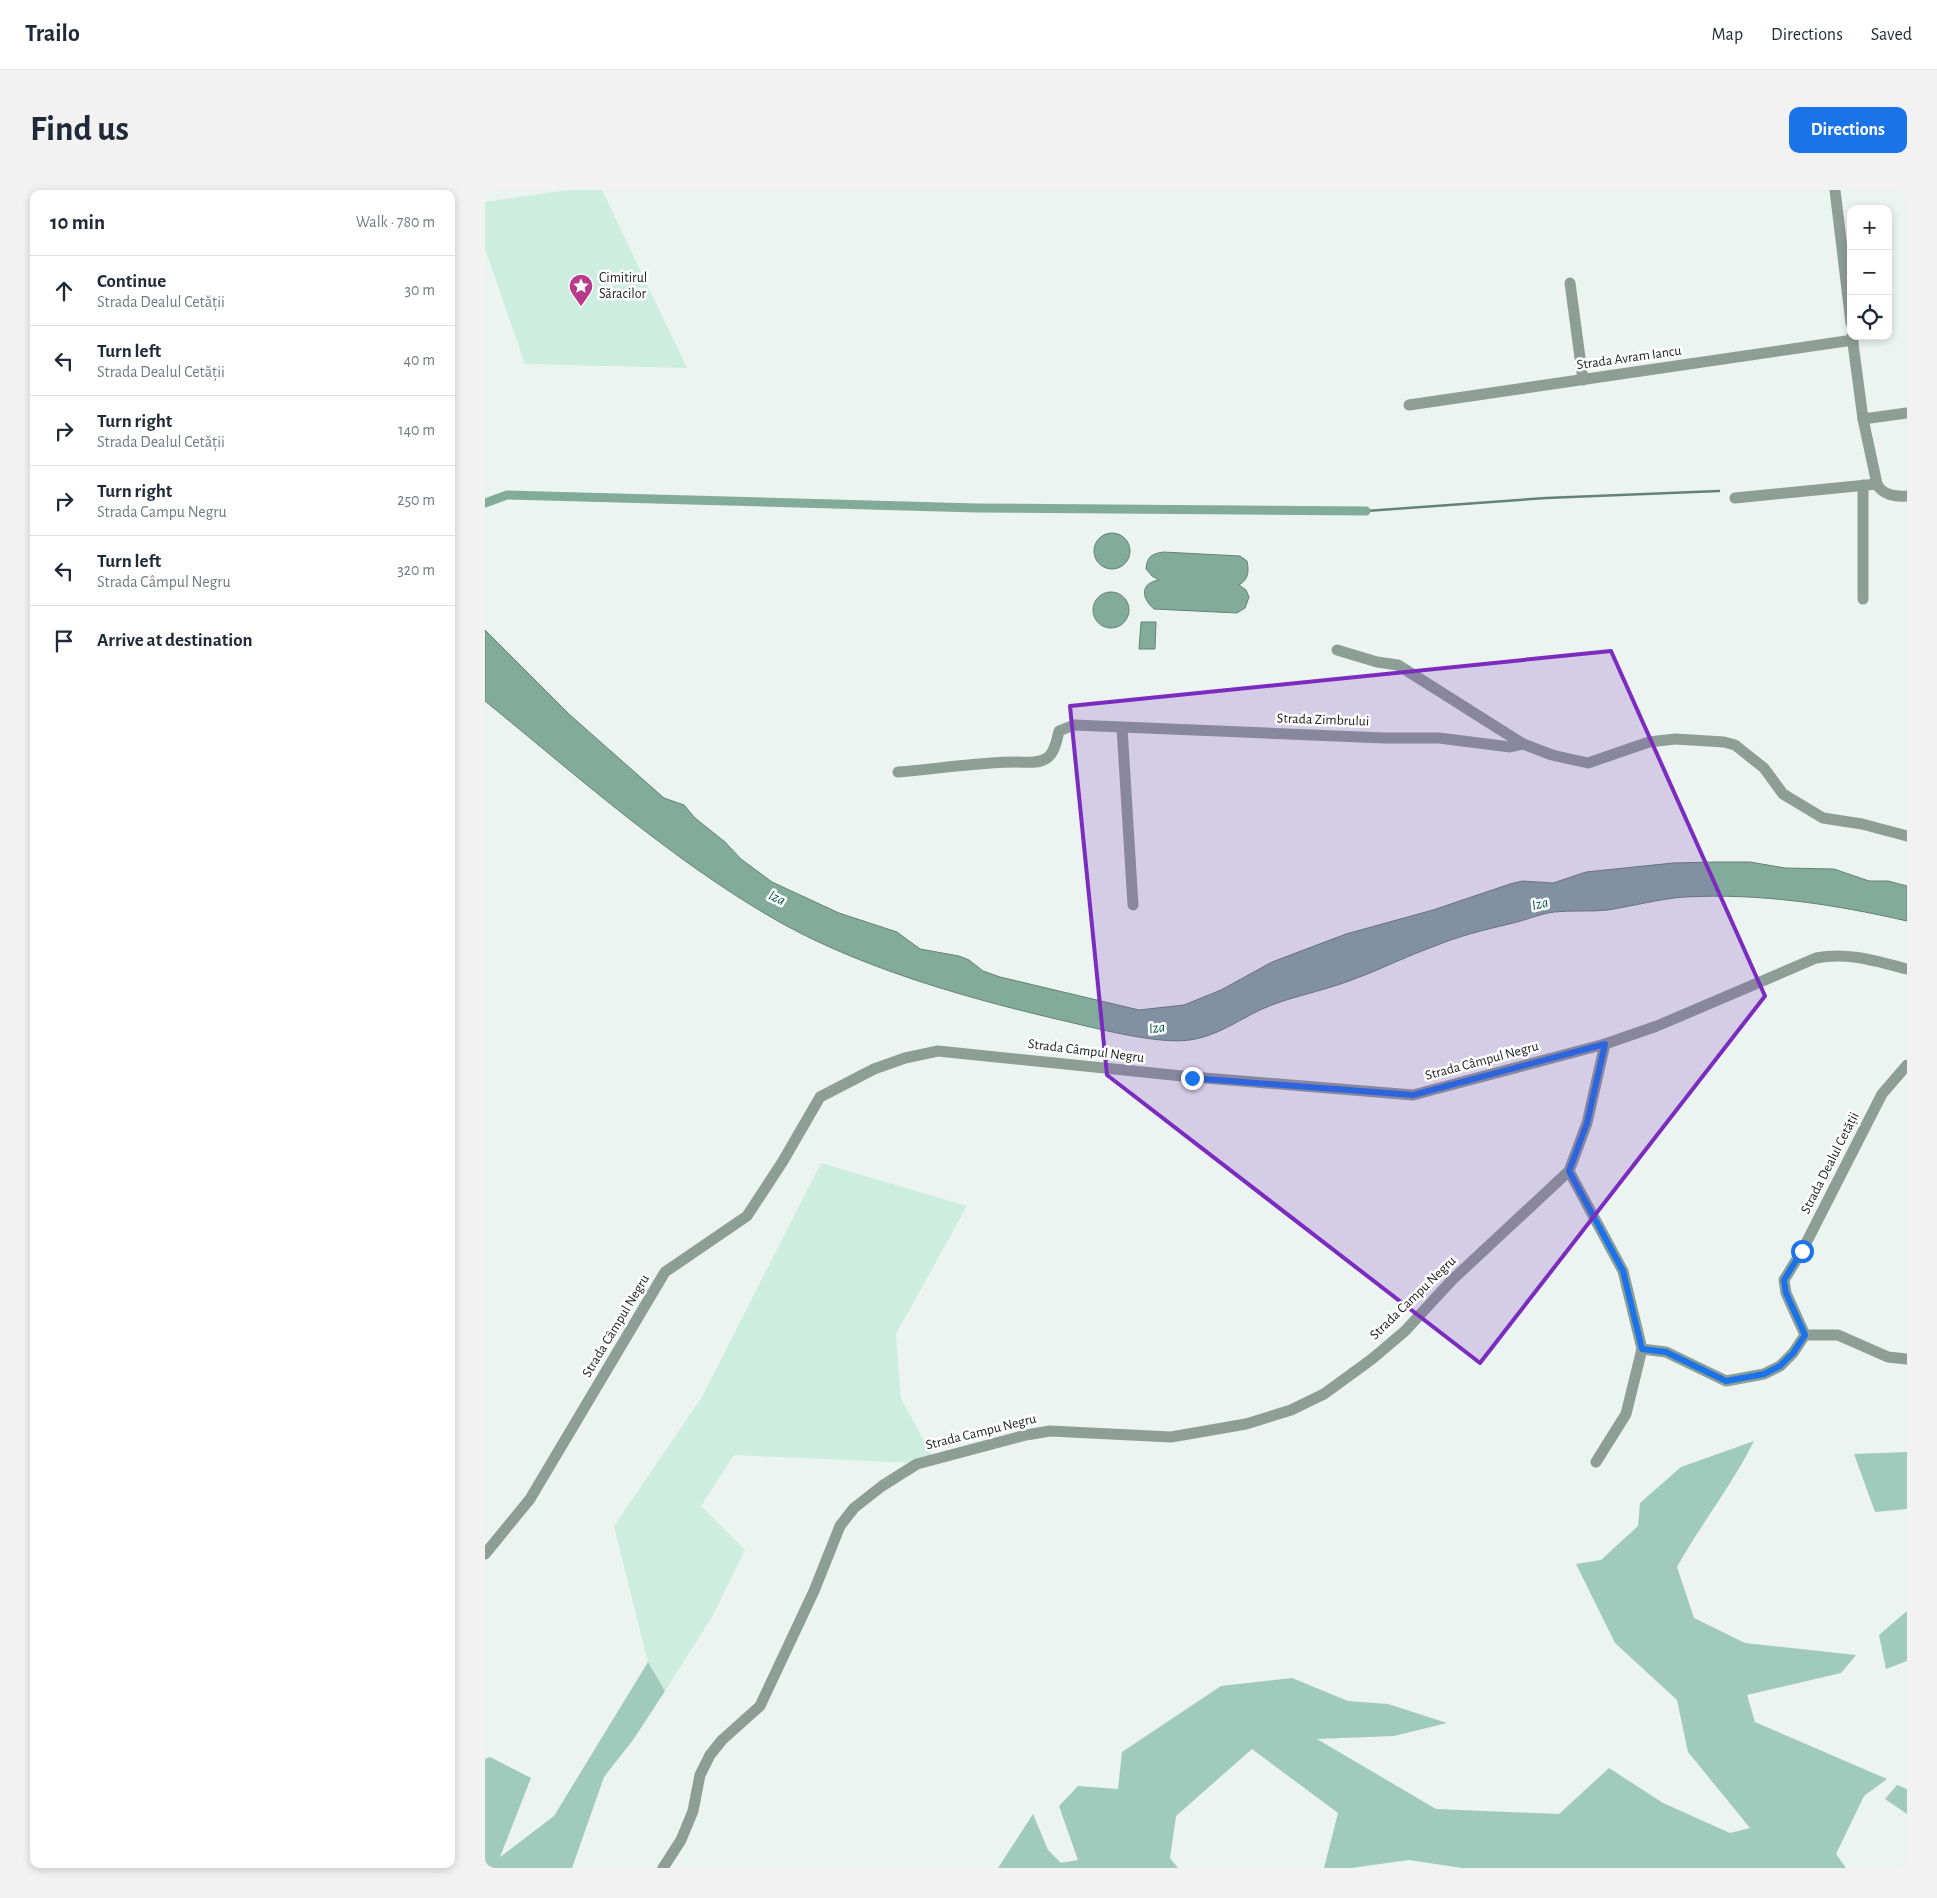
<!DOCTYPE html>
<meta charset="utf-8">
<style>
body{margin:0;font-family:"Alegreya Sans",sans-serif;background:#f2f2f3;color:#1f2937}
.controls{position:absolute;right:15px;top:15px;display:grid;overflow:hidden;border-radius:10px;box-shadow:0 2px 8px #0003}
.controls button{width:45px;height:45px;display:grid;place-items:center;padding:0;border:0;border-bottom:1px solid #e0e1e3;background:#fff;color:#1f2937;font:25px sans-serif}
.stop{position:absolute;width:15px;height:15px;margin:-11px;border:4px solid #1a73e8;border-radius:50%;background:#fff}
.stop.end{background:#1a73e8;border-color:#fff;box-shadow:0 1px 5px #0008}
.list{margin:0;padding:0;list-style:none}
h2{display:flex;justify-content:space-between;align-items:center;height:65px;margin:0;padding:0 20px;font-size:21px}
h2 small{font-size:16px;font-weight:400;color:#747a83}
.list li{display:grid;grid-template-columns:32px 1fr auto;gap:15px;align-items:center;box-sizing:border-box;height:70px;padding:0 20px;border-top:1px solid #e0e1e3}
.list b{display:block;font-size:19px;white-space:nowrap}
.list p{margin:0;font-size:16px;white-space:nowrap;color:#747a83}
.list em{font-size:16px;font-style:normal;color:#747a83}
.icon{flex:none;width:28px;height:28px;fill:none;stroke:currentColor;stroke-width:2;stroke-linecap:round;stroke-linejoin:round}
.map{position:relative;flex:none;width:1422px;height:1678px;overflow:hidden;border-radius:10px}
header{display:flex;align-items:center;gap:30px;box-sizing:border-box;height:70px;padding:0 25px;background:#fff;border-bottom:1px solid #e0e1e3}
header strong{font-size:24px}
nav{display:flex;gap:28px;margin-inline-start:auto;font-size:18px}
.intro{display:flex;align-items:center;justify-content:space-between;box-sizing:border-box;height:120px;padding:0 30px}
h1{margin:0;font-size:35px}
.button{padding:12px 22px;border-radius:10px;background:#1a73e8;color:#fff;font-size:18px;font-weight:700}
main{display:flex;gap:30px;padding:0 30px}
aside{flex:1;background:#fff;border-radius:10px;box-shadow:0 2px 8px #0003}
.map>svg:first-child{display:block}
.green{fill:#cdede1}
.forest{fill:#a0cabb}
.water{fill:#82ab9c;stroke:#658277}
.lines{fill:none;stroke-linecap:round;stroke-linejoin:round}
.stream{stroke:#658277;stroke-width:2.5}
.canal{stroke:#82ab9c;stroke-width:9}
.minor{stroke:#8d9e97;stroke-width:11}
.route{stroke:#1a73e8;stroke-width:6}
.marked{fill:#7b2cbf;fill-opacity:0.2;stroke:#7b2cbf;stroke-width:4;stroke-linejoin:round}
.labels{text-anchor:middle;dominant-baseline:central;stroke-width:5;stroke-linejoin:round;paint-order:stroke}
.poi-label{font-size:14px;fill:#202422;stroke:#fff;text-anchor:start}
.street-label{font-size:14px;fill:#202422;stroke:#fff}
.water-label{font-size:15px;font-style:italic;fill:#0c5c48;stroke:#fff}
</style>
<header>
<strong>Trailo</strong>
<nav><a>Map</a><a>Directions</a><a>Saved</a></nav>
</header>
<div class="intro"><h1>Find us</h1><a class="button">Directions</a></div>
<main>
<aside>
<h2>10 min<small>Walk · 780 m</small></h2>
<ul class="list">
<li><svg class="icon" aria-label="ahead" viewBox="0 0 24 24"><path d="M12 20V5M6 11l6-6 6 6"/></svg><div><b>Continue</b><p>Strada Dealul Cetății</p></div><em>30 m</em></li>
<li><svg class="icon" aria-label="left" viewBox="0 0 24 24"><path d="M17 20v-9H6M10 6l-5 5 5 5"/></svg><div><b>Turn left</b><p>Strada Dealul Cetății</p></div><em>40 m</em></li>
<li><svg class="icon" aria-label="right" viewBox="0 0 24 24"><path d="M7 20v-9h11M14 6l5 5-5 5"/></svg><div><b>Turn right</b><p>Strada Dealul Cetății</p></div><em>140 m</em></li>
<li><svg class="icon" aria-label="right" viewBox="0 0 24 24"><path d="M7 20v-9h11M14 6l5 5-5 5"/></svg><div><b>Turn right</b><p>Strada Campu Negru</p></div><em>250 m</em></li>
<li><svg class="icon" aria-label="left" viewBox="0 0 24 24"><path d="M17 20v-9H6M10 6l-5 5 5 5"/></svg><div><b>Turn left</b><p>Strada Câmpul Negru</p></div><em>320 m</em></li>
<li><svg class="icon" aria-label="arrive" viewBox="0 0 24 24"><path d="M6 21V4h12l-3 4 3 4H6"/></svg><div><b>Arrive at destination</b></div></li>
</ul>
</aside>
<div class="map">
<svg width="1422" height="1678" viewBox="0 0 1422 1678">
<rect width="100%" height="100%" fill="#ecf4f1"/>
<!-- green -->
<g class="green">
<path d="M 82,0 L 117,0 L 202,178 L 40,174 L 0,59 L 0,12 Z"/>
<path d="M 336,973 L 482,1016 L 411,1144 L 416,1209 L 452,1274 L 249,1265 L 216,1316 L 260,1360 L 228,1425 L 180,1501 L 163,1472 L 129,1336 L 217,1207 Z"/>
</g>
<!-- forest -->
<g class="forest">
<path d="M 1269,1251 C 1247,1295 1216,1334 1192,1377 L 1209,1428 L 1260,1453 L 1371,1465 L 1356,1483 L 1262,1505 L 1270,1532 L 1402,1589 L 1379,1606 L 1351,1664 L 1361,1678 L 977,1678 L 924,1670 L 866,1678 L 839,1678 L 853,1623 L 767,1559 L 691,1626 L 685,1668 L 693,1678 L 513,1678 L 548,1624 L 563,1660 L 576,1673 L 593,1670 L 574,1616 L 593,1596 L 633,1599 L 637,1562 L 736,1496 L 807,1488 L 863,1511 L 903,1514 L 962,1533 L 909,1546 L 832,1549 L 951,1619 L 1074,1624 L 1124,1578 L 1178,1613 L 1245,1643 L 1265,1638 L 1203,1562 L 1192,1510 L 1130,1453 L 1091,1374 L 1116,1370 L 1153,1336 L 1155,1313 L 1196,1277 Z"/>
<path d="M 1422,1262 L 1422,1319 L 1390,1322 L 1369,1264 Z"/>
<path d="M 1422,1421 L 1422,1471 L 1401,1479 L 1394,1445 Z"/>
<path d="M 163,1472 L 180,1501 L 148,1550 L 119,1587 L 87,1678 L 0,1678 L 0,1569 L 5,1567 L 46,1588 L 15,1667 L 69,1626 Z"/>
<path d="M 1412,1595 L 1422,1599 L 1422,1624 L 1400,1609 Z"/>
</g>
<!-- water -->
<g class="water">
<circle cx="627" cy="361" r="18"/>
<path d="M 678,362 L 755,366 L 762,371 C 764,381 764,389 754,395 L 761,400 L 764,407 L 760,418 L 752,423 L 669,419 C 656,408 655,393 674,390 L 667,386 L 661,379 C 662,367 666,364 678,362 Z"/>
<circle cx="626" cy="420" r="18"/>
<path d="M 656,432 L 671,432 L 670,459 L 654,459 Z"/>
<path d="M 0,440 L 85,525 L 179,608 L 199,615 L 210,628 L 240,652 L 256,669 L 287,692 L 354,723 L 412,742 L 435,759 L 474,766 L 484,770 L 498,781 L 515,787 L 654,820 L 699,815 L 736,800 L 787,772 L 861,744 L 948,720 L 1025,694 L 1037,691 L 1068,693 L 1101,682 L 1188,673 L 1229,672 L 1265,672 L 1300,678 L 1349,679 L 1384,691 L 1403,691 L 1422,696 L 1422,731 C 1348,714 1275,703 1199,707 C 1174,709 1148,716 1123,720 C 1105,722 1087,720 1069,722 C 1054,724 1039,731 1024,734 C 999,740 974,746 950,756 C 921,766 893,781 864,791 C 835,802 803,807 775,820 C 752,831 732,846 705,850 C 670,855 603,836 567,828 C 474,806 367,775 284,726 C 182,666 92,586 0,511 Z"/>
</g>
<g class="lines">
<!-- stream -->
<path class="stream" d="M 881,321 L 1061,308 L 1234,301"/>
<!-- canal -->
<path class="canal" d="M 0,313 L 22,305 L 492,318 L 881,321"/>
<!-- minor -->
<g class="minor">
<path d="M 1350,0 L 1366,133"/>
<path d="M 1085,93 L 1098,190"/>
<path d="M 1367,146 L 1378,229 L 1392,294 C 1397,305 1411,307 1422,306"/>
<path d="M 924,215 L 1368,150"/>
<path d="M 1378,229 L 1422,223"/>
<path d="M 1250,308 L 1392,294"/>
<path d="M 1378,409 L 1378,295"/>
<path d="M 852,460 L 892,472 L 913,475 L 1038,554 L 1067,565 L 1103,573 L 1164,552 L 1190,549 L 1239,552 L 1250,555 L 1279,578 L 1298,604 L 1338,628 L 1377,634 L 1422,646"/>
<path d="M 637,538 L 648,715"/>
<path d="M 413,582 C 453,579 492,572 532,572 C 542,572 554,574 562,568 C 570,563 572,549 574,541 L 589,535 L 899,548 L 954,548 L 1025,557 L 1038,554"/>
<path d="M 1320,1145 L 1353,1145 L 1403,1167 L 1422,1169"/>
<path d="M 1157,1159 L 1181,1162 L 1241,1191 L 1279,1184 L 1295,1176 L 1308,1163 L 1320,1145 L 1301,1103 L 1299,1090 L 1317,1061 L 1397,904 L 1422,875"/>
<path d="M 1111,1272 L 1141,1224 L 1157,1159 L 1138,1081 L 1084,981 L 1102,933 L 1120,854"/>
<path d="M 0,1364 L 45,1309 L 180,1082 L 262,1026 L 298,971 L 335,907 L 389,879 L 420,868 L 453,861 L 707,887 L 928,905 L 1120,854 L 1172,836 L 1331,768 C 1363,762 1391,771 1422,779"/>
<path d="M 178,1678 L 196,1650 L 208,1621 L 215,1585 L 225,1565 L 237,1550 L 275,1516 L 329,1401 L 355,1336 L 369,1318 L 397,1296 L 432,1274 L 541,1245 L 565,1241 L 686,1247 L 761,1234 L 806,1220 L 839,1204 L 887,1169 L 920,1141 L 967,1090 L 1084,981"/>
</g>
</g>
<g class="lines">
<!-- route -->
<path class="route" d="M 707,888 L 928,905 L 1120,854 L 1102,933 L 1084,981 L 1138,1081 L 1157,1159 L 1181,1162 L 1241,1191 L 1279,1184 L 1295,1176 L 1308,1163 L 1320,1145 L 1301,1103 L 1299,1090 L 1317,1061"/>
</g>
<!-- marked area -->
<path class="marked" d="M 1126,461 L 1280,806 L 995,1173 L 622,885 L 585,516 Z"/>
<!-- icons -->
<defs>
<symbol id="sight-pin" viewBox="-11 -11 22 30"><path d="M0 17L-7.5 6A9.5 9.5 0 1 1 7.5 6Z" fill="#b63b8b" stroke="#fff"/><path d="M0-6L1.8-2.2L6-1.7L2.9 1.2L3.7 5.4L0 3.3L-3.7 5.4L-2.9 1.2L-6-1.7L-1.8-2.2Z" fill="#fff"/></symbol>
</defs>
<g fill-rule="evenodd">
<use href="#sight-pin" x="82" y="82" width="28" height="38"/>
</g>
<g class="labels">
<!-- poi labels -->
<g class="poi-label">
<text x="114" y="88">Cimitirul<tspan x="114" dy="16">Săracilor</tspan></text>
</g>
<!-- street labels -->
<g class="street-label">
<text transform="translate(1144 168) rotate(-8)">Strada Avram Iancu</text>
<text transform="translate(838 530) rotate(2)">Strada Zimbrului</text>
<text transform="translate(601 861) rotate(7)">Strada Câmpul Negru</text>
<text transform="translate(997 871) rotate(-15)">Strada Câmpul Negru</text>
<text transform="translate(1345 973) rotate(-63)">Strada Dealul Cetății</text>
<text transform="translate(928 1108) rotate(-44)">Strada Campu Negru</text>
<text transform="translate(131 1136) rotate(-59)">Strada Câmpul Negru</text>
<text transform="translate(496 1242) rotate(-14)">Strada Campu Negru</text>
</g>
<!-- water labels -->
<g class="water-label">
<text transform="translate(292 708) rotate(26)">Iza</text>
<text transform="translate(1055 714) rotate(-13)">Iza</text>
<text transform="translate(672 838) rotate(-8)">Iza</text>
</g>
</g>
</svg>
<div class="controls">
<button>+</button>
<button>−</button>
<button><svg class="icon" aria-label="locate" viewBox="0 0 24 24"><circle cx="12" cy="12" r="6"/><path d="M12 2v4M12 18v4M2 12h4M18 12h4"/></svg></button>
</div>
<div class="stop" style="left:1317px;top:1061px"></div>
<div class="stop end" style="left:707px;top:888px"></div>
</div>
</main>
